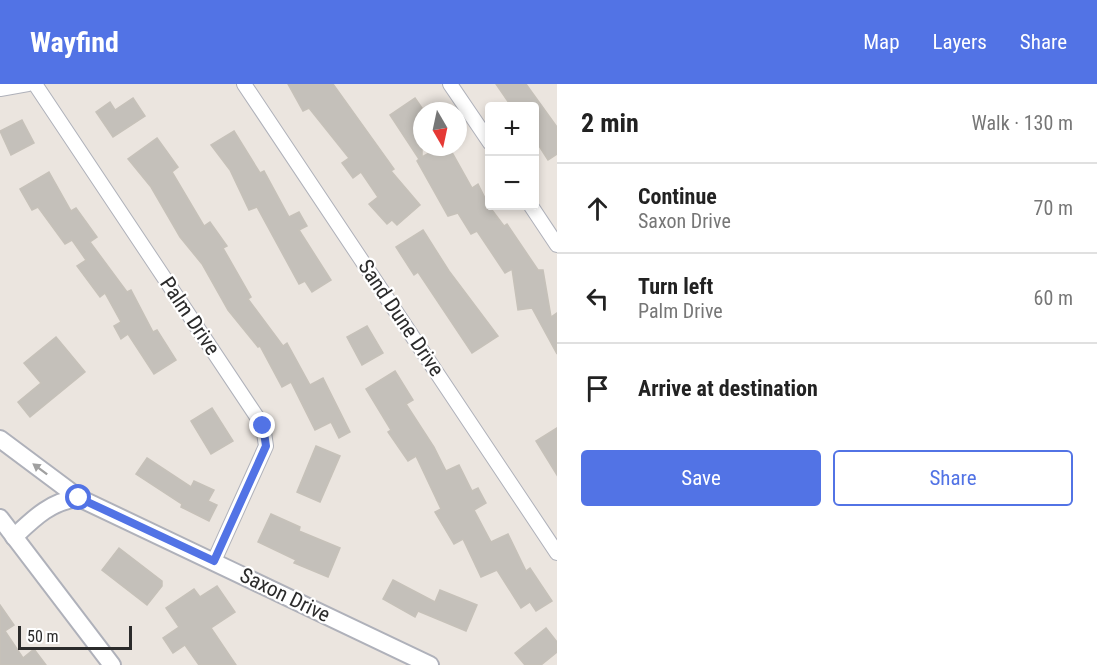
<!DOCTYPE html>
<meta charset="utf-8">
<style>
body{margin:0;font-family:"Roboto Condensed",sans-serif;background:#f2f2f2;color:#222}
.controls{position:absolute;right:18px;top:18px;display:grid;overflow:hidden;border-radius:6px;box-shadow:0 3px 9px #0003}
.controls button{width:54px;height:54px;display:grid;place-items:center;padding:0;border:0;border-bottom:2px solid #e0e0e0;background:#fff;color:#222;font:30px sans-serif}
.compass{position:absolute;left:413px;top:18px;width:54px;height:54px;border-radius:50%;background:#fff;box-shadow:0 3px 9px #0003;rotate:171deg}
.scale{position:absolute;left:18px;bottom:15px;width:114px;box-sizing:border-box;padding-left:6px;border:3px solid #2b2b2b;border-top:0;font-size:16px;line-height:21px;white-space:nowrap;color:#2b2b2b;-webkit-text-stroke:4px #fff;paint-order:stroke}
.stop{position:absolute;width:18px;height:18px;margin:-14px;border:4px solid #5273e5;border-radius:50%;background:#fff}
.stop.end{background:#5273e5;border-color:#fff;box-shadow:0 2px 6px #0008}
.list{margin:0;padding:0;list-style:none}
h2{display:flex;justify-content:space-between;align-items:center;height:78px;margin:0;padding:0 24px;font-size:26px}
h2 small{font-size:20px;font-weight:400;color:#767676}
.list li{display:grid;grid-template-columns:39px 1fr auto;gap:18px;align-items:center;box-sizing:border-box;height:90px;padding:0 24px;border-top:2px solid #e0e0e0}
.list b{display:block;font-size:22px;white-space:nowrap}
.list p{margin:0;font-size:20px;white-space:nowrap;color:#767676}
.list em{font-size:20px;font-style:normal;color:#767676}
.actions{display:flex;gap:12px;padding:18px 24px}
.actions a{flex:1;padding:14px 0;border:2px solid #5273e5;border-radius:6px;text-align:center;font-size:21px;color:#5273e5}
.actions .main{background:#5273e5;color:#fff}
.icon{flex:none;width:33px;height:33px;fill:none;stroke:currentColor;stroke-width:2;stroke-linecap:round;stroke-linejoin:round}
.map{position:relative;flex:none;width:557px;height:581px;overflow:hidden}
header{display:flex;align-items:center;gap:36px;box-sizing:border-box;height:84px;padding:0 30px;background:#5273e5;color:#fff}
header strong{font-size:28px}
nav{display:flex;gap:33px;margin-inline-start:auto;font-size:21px}
main{display:flex}
aside{flex:1;background:#fff}
.map>svg:first-child{display:block}
.building{fill:#c4c0ba;stroke:#c6c1b9;stroke-width:1.5}
.lines{fill:none;stroke-linecap:round;stroke-linejoin:round}
.minor-casing{stroke:#afb1ba;stroke-width:16}
.tertiary-casing{stroke:#afb1ba;stroke-width:20}
.minor{stroke:#fff;stroke-width:14}
.tertiary{stroke:#fff;stroke-width:16}
.oneway{fill:#a0a0a0}
.route{stroke:#5273e5;stroke-width:8}
.labels{text-anchor:middle;dominant-baseline:central;stroke-width:4.5;stroke-linejoin:round;paint-order:stroke}
.street-label{font-size:21px;fill:#2b2b2b;stroke:#fff}
</style>
<header>
<strong>Wayfind</strong>
<nav><a>Map</a><a>Layers</a><a>Share</a></nav>
</header>
<main>
<div class="map">
<svg width="557" height="581" viewBox="0 0 557 581">
<rect width="100%" height="100%" fill="#ebe5df"/>
<!-- building -->
<g class="building">
<path d="M 288,0 L 333,0 L 394,85 L 391,87 L 420,121 L 397,141 L 392,136 L 387,140 L 369,120 L 378,113 L 361,88 L 353,94 L 342,79 L 349,74 L 309,24 L 303,27 Z"/>
<path d="M 496,0 L 526,0 L 557,43 L 557,70 L 548,76 L 534,54 L 534,22 L 511,22 Z"/>
<path d="M 133,14 L 145,32 L 113,53 L 96,28 L 110,18 L 115,26 Z"/>
<path d="M 415,14 L 422,24 L 422,73 L 440,63 L 449,63 L 472,104 L 478,100 L 489,122 L 504,142 L 507,140 L 538,186 L 543,186 L 551,233 L 557,229 L 557,270 L 532,224 L 518,226 L 512,185 L 505,189 L 477,147 L 471,150 L 458,129 L 448,132 L 417,77 L 419,75 L 390,31 Z"/>
<path d="M 22,36 L 34,59 L 11,71 L 0,47 Z"/>
<path d="M 234,47 L 260,89 L 264,87 L 289,133 L 299,128 L 307,142 L 299,146 L 331,196 L 312,208 L 305,197 L 299,200 L 257,123 L 249,126 L 230,86 L 211,61 Z"/>
<path d="M 157,54 L 178,83 L 172,88 L 204,142 L 210,138 L 227,162 L 223,164 L 251,213 L 248,215 L 283,262 L 287,259 L 310,301 L 323,294 L 350,348 L 339,354 L 331,338 L 315,346 L 291,298 L 282,303 L 260,262 L 258,263 L 228,226 L 202,180 L 180,153 L 151,103 L 128,75 Z"/>
<path d="M 49,88 L 71,127 L 76,124 L 97,153 L 90,158 L 127,208 L 131,206 L 153,248 L 157,246 L 176,276 L 154,290 L 128,250 L 121,255 L 114,242 L 121,238 L 105,209 L 100,213 L 77,182 L 86,176 L 72,156 L 65,160 L 38,123 L 32,126 L 20,105 Z"/>
<path d="M 423,146 L 449,187 L 498,252 L 472,269 L 418,188 L 414,191 L 396,163 Z"/>
<path d="M 367,242 L 383,269 L 362,281 L 347,253 Z"/>
<path d="M 56,253 L 85,288 L 30,333 L 18,318 L 41,299 L 24,279 Z"/>
<path d="M 395,287 L 413,316 L 406,320 L 434,363 L 446,387 L 459,381 L 472,407 L 478,404 L 486,419 L 474,426 L 491,458 L 508,450 L 526,487 L 530,484 L 552,517 L 536,527 L 530,518 L 521,524 L 497,486 L 481,493 L 463,455 L 454,460 L 435,428 L 441,425 L 416,372 L 408,377 L 388,348 L 391,346 L 366,305 Z"/>
<path d="M 212,324 L 233,357 L 211,370 L 191,337 Z"/>
<path d="M 557,344 L 557,391 L 536,357 Z"/>
<path d="M 316,362 L 340,372 L 320,418 L 297,408 Z"/>
<path d="M 147,374 L 191,403 L 194,397 L 214,406 L 208,417 L 217,421 L 209,437 L 181,423 L 182,420 L 136,390 Z"/>
<path d="M 271,430 L 300,443 L 299,447 L 340,464 L 328,493 L 294,479 L 296,476 L 258,458 Z"/>
<path d="M 119,464 L 162,497 L 162,502 L 147,521 L 102,486 Z"/>
<path d="M 393,496 L 435,518 L 440,506 L 477,521 L 466,547 L 418,527 L 415,533 L 383,515 Z"/>
<path d="M 217,502 L 235,528 L 211,544 L 236,581 L 199,581 L 185,561 L 173,569 L 163,554 L 179,543 L 166,524 L 194,505 L 200,513 Z"/>
<path d="M 0,521 L 14,541 L 5,547 L 23,574 L 34,565 L 46,581 L 0,581 Z"/>
<path d="M 546,544 L 557,558 L 557,568 L 541,581 L 525,581 L 515,569 Z"/>
</g>
<g class="lines">
<defs>
<g id="minor">
<path d="M 35,0 L 263,342 L 266,362 L 214,477"/>
<path d="M 244,0 L 557,469"/>
<path d="M 450,0 L 490,59"/>
<path d="M 0,5 L 28,0"/>
<path d="M 531,122 L 557,161"/>
</g>
<g id="tertiary">
<path d="M 0,355 L 79,414"/>
<path d="M 0,434 L 112,581"/>
<path d="M 14,453 C 34,434 51,417 79,414 L 430,581"/>
</g>
</defs>
<!-- minor casing -->
<use href="#minor" class="minor-casing"/>
<!-- tertiary casing -->
<use href="#tertiary" class="tertiary-casing"/>
<!-- minor -->
<use href="#minor" class="minor"/>
<!-- tertiary -->
<use href="#tertiary" class="tertiary"/>
</g>
<!-- one-way arrows -->
<defs><path id="oneway-solid" d="M-6-.8H1V-3.2L6.5 0L1 3.2V.8H-6Z" transform="scale(1.5)"/></defs>
<use class="oneway" href="#oneway-solid" transform="translate(40 385) rotate(-143)"/>
<g class="lines">
<!-- route -->
<path class="route" d="M 79,414 L 214,477 L 266,362 L 263,342"/>
</g>
<g class="labels">
<!-- street labels -->
<g class="street-label">
<text transform="translate(190 232) rotate(56)">Palm Drive</text>
<text transform="translate(401 234) rotate(56)">Sand Dune Drive</text>
<text transform="translate(285 511) rotate(26)">Saxon Drive</text>
</g>
</g>
</svg>
<div class="controls">
<button>+</button>
<button>−</button>
</div>
<svg class="compass" viewBox="-18 -18 36 36"><path d="M0-13l5 13h-10z" fill="#e53935"/><path d="M0 13l5-13h-10z" fill="#767676"/></svg>
<div class="scale">50 m</div>
<div class="stop" style="left:79px;top:414px"></div>
<div class="stop end" style="left:263px;top:342px"></div>
</div>
<aside>
<h2>2 min<small>Walk · 130 m</small></h2>
<ul class="list">
<li><svg class="icon" aria-label="ahead" viewBox="0 0 24 24"><path d="M12 20V5M6 11l6-6 6 6"/></svg><div><b>Continue</b><p>Saxon Drive</p></div><em>70 m</em></li>
<li><svg class="icon" aria-label="left" viewBox="0 0 24 24"><path d="M17 20v-9H6M10 6l-5 5 5 5"/></svg><div><b>Turn left</b><p>Palm Drive</p></div><em>60 m</em></li>
<li><svg class="icon" aria-label="arrive" viewBox="0 0 24 24"><path d="M6 21V4h12l-3 4 3 4H6"/></svg><div><b>Arrive at destination</b></div></li>
</ul>
<div class="actions"><a class="main">Save</a><a>Share</a></div>
</aside>
</main>
